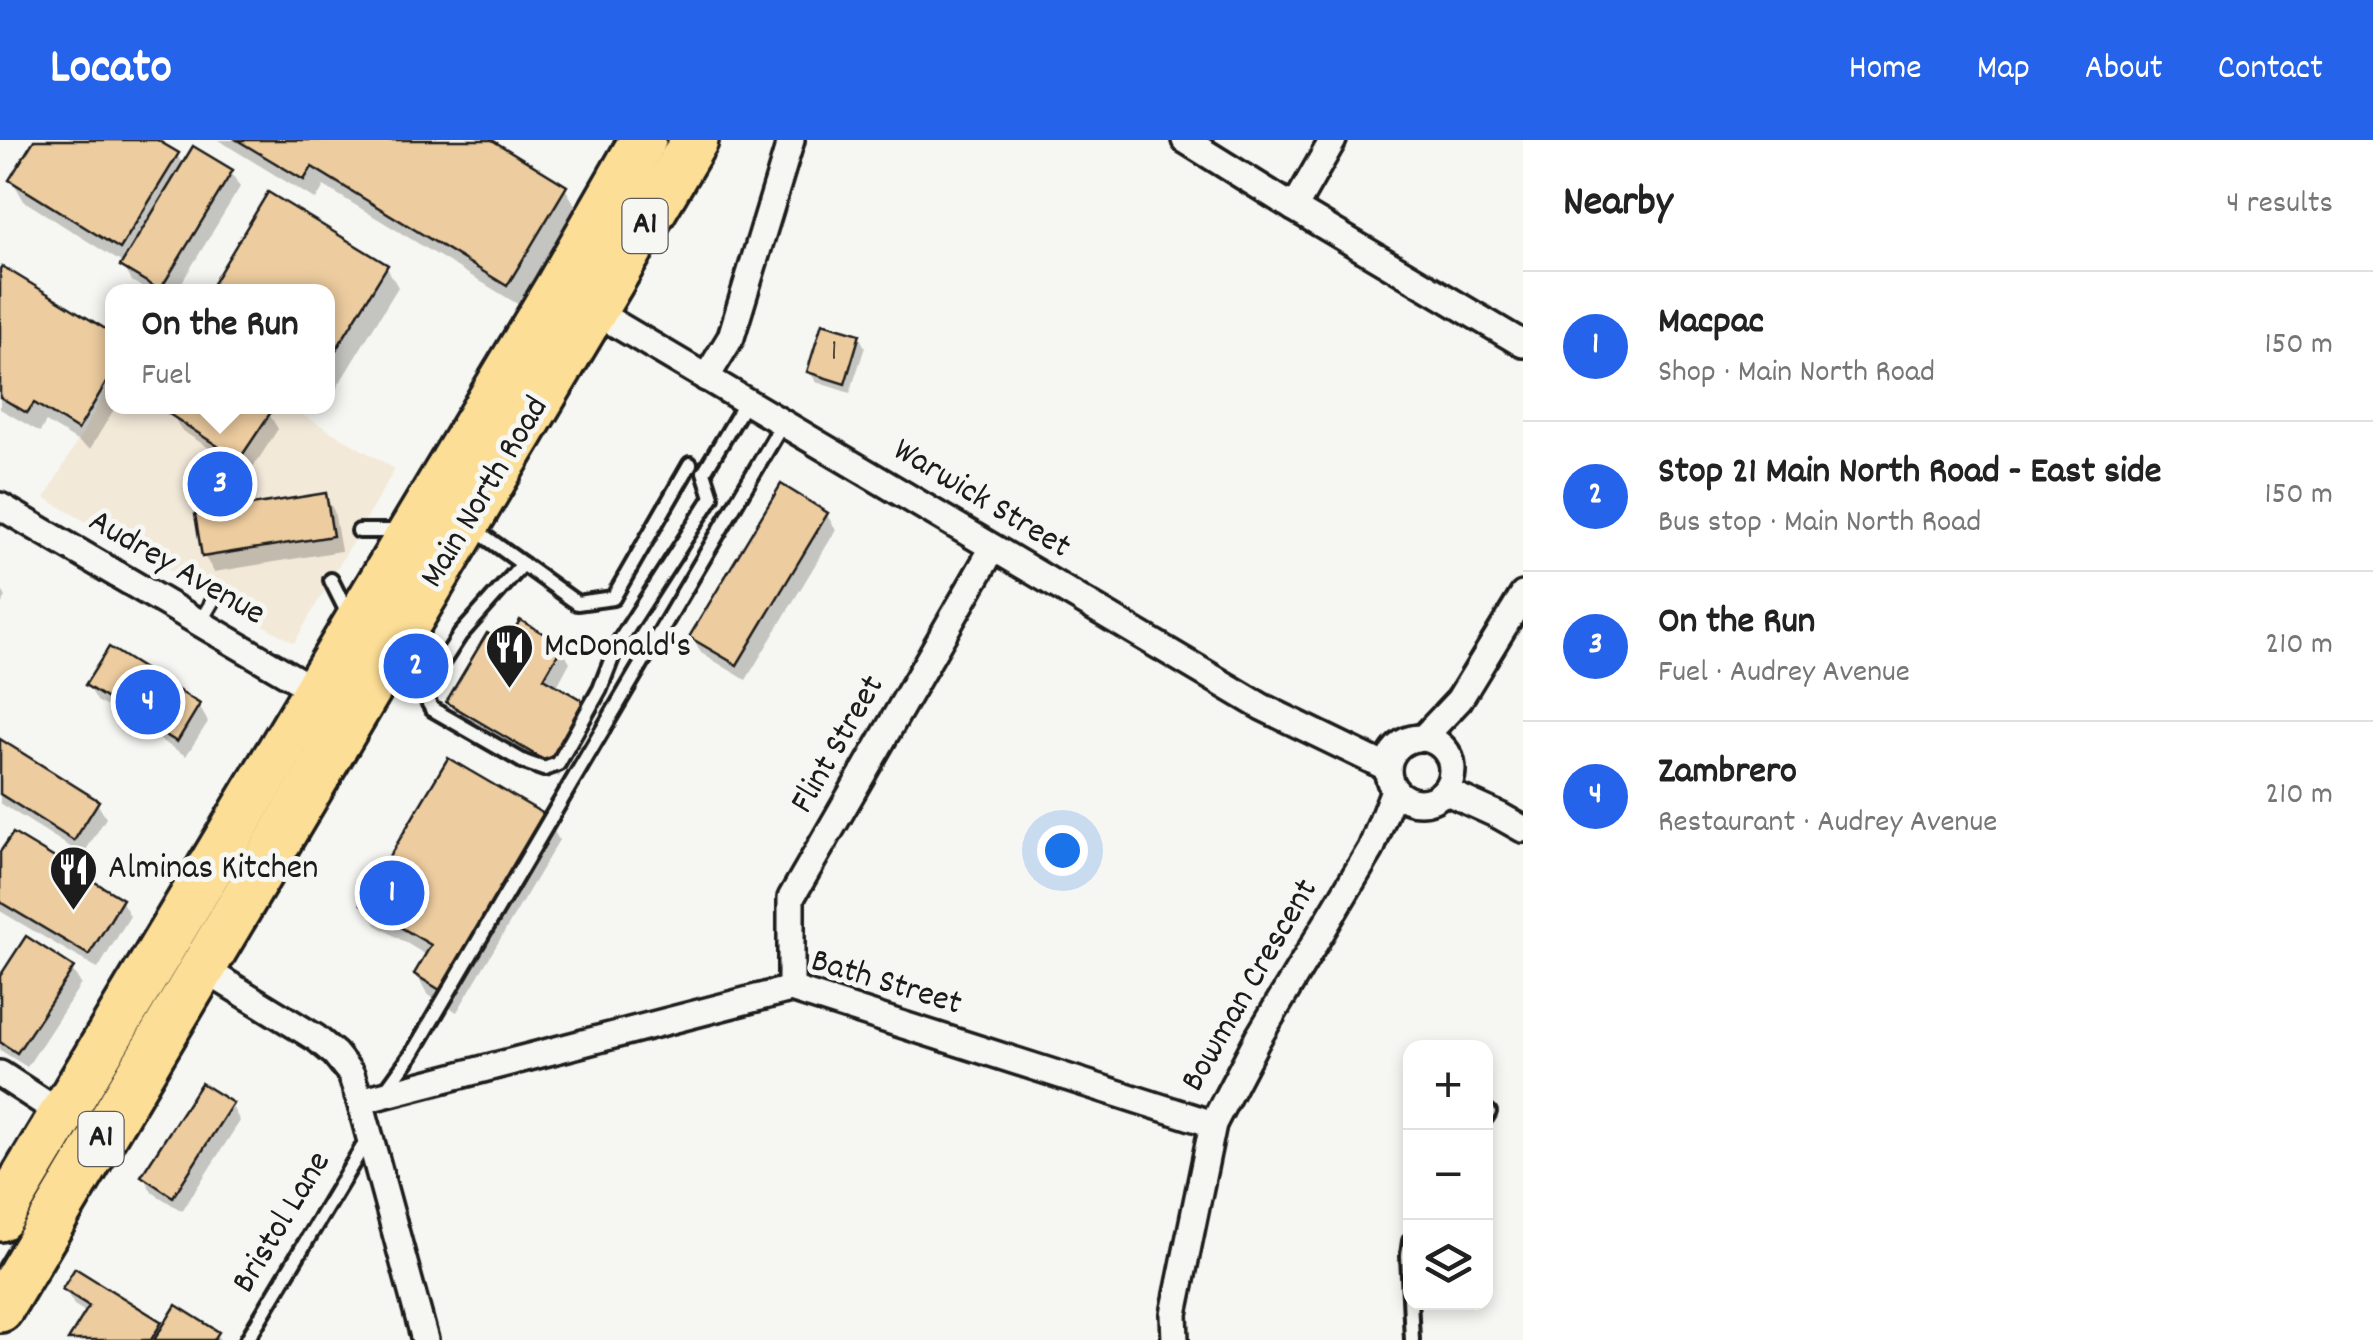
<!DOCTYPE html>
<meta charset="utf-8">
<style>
body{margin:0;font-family:Dekko,sans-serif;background:#f6f6f6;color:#222}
.controls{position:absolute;right:30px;bottom:30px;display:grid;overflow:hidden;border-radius:20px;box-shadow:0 5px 15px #0003}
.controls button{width:90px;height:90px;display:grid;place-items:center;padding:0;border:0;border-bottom:2px solid #e0e0e0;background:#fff;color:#222;font:50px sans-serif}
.you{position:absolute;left:1062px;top:710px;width:35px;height:35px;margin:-25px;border:8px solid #fff;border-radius:50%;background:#1a73e8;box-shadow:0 0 0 15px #1a73e833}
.badge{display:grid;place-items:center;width:65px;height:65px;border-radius:50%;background:#2563eb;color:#fff;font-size:32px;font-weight:700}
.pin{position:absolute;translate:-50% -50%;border:5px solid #fff;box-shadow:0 2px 10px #0006}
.popup{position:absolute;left:105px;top:144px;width:230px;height:130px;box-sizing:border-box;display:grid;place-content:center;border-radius:20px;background:#fff;filter:drop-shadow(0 2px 8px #0005);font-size:32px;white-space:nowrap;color:#767676}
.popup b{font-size:38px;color:#222}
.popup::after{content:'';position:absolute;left:50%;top:100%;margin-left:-20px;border:20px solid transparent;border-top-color:#fff}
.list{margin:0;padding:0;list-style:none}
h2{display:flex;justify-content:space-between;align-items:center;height:130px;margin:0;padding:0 40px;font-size:42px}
h2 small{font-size:32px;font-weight:400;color:#767676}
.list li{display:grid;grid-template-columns:65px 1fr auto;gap:30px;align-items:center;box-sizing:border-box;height:150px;padding:0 40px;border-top:2px solid #e0e0e0}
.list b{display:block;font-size:38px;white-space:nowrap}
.list p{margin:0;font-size:32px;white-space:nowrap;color:#767676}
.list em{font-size:32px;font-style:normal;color:#767676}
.icon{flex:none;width:55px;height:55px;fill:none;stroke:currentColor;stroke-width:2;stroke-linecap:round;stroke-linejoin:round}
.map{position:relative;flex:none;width:1523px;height:1200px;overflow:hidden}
header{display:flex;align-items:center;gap:60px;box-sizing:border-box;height:140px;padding:0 50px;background:#2563eb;color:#fff}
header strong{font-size:48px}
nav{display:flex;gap:55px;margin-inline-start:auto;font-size:35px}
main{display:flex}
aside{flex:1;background:#fff}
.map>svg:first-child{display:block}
.built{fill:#f3e9d9}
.shadow{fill:#0003}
.building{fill:#edcc9f;stroke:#1c1c1c;stroke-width:2.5}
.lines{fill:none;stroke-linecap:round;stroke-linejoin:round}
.lane-casing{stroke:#1c1c1c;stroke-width:20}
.street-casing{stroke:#1c1c1c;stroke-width:32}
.highway-casing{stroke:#1c1c1c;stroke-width:52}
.lane{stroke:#f6f6f2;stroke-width:12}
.street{stroke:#f6f6f2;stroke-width:25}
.highway{stroke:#fdde96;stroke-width:45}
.labels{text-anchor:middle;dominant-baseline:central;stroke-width:10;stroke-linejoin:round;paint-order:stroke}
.number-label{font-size:30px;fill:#50483d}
.shield{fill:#f6f6f2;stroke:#5d5d5c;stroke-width:2.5}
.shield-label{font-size:32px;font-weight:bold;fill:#1c1c1c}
.street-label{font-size:35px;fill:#1c1c1c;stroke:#f6f6f2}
.poi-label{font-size:35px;fill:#1c1c1c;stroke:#f6f6f2;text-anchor:start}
</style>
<header>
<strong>Locato</strong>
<nav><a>Home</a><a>Map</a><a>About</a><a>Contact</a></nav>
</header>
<main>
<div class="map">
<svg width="1523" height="1200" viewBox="0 0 1523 1200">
<rect width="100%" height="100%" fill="#f6f6f2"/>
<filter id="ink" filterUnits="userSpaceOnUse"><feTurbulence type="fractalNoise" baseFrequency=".01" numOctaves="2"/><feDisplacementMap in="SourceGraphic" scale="20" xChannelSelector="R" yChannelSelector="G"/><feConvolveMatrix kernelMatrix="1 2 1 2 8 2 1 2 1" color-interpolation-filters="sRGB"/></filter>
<g filter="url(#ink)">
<!-- built -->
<path class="built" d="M 112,241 L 112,266 L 289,267 L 395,329 L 294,503 L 45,358 Z"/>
<!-- shadow -->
<g class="shadow">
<path d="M 37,0 L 153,0 L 177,15 L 184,26 L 231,32 L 240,47 L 176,152 L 149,152 L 132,141 L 123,126 L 124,124 L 24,61 L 12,40 Z"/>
<path d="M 218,0 L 487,0 L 565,48 L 577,68 L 519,165 L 324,46 L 316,60 Z"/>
<path d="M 386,126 L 398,147 L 328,262 L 328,152 Z"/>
<path d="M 3,129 L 112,196 L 112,266 L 116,266 L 90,309 L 46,282 L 40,292 L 0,269 L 0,134 Z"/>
<path d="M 859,196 L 865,207 L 850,253 L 816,242 L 810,232 Z"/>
<path d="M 307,266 L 325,266 L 320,274 Z"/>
<path d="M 172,274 L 269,274 L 278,289 L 249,334 L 181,290 Z"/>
<path d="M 325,355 L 334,371 L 341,411 L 214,432 L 204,416 Z"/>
<path d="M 827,375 L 836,390 L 746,540 L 701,513 L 692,497 Z"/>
<path d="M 0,447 L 6,457 L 0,466 Z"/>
<path d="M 561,507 L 570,522 L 556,548 L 583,564 L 592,579 L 559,637 L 458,578 L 449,562 L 507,508 Z"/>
<path d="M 109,511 L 199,566 L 208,582 L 186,616 L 97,561 L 88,545 Z"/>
<path d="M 0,602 L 97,663 L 106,678 L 83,715 L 0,663 Z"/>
<path d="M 547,679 L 559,700 L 457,872 L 428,855 L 416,834 L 428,816 L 376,785 L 364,764 Z"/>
<path d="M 0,715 L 121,760 L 130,776 L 98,829 L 0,771 Z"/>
<path d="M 72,829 L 81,844 L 27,927 L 0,910 L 0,841 Z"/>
<path d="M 231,965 L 240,981 L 182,1071 L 152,1052 L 143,1036 Z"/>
<path d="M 65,1149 L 160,1184 L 164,1189 L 217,1194 L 220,1200 L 71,1200 L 87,1173 L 74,1165 Z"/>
</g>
<!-- building -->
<g class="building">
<path d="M 34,0 L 157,0 L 179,13 L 120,109 L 9,40 Z"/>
<path d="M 237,0 L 492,0 L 567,46 L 507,146 L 312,27 L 304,40 Z"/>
<path d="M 193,6 L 233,30 L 160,150 L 120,126 Z"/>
<path d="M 268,52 L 388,125 L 328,223 L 328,152 L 208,152 Z"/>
<path d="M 2,126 L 112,193 L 112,233 L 78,290 L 34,263 L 27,273 L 0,257 L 0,129 Z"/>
<path d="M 822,183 L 860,194 L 845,244 L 807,232 Z"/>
<path d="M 174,266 L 263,266 L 271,272 L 239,320 L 169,274 Z"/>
<path d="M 781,344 L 828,373 L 737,525 L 689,497 Z"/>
<path d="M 326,353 L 333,396 L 202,417 L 195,374 Z"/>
<path d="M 520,480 L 563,505 L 544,538 L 585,562 L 549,623 L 446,562 L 487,493 L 506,504 Z"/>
<path d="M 109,507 L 200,564 L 177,602 L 85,545 Z"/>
<path d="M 0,599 L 99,661 L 74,701 L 0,654 Z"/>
<path d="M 448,618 L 549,677 L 445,853 L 414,834 L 431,805 L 361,764 Z"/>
<path d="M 13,693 L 123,759 L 89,815 L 0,762 L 0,712 Z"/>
<path d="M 26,796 L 74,827 L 17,913 L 0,902 L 0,836 Z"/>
<path d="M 201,943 L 233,963 L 173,1057 L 141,1036 Z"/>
<path d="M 75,1128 L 162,1182 L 151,1200 L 68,1200 L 89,1166 L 62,1149 Z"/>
<path d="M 176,1165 L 219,1192 L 214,1200 L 154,1200 Z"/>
</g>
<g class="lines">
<defs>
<g id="lane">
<path d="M 473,388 L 577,463 L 613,458 L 690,324"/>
<path d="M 359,391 L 401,391"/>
<path d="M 523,424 L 460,495 L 427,546 L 427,560 L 432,569 L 524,622 L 544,629 L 558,624 L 600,549 L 617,505 L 712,357 L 704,332 L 746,262"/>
<path d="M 331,440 L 349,476"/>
<path d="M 199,484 L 215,457"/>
<path d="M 386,950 L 412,914 L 783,283"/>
<path d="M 1486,977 L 1489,972"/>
<path d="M 1410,1101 L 1408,1115 L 1412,1200"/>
<path d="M 247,1200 L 368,998"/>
</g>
<g id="street">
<path d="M 1185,0 L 1294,68 L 1523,204"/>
<path d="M 1294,68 L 1333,0"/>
<path d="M 594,171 L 1262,567 L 1388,628"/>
<path d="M 706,238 L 731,197 L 791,0"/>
<path d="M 0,366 L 316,551"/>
<path d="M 1423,598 L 1459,560 L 1523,455"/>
<circle cx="1420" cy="630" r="32"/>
<path d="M 1445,651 L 1500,676 L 1523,689"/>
<path d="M 202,828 L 316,898 L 335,914 L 351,934 L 360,961 L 425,1200"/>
<path d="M 791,849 L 791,758 L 993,408"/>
<path d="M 0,934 L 63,975"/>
<path d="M 360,961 L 791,849 L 1213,984"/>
<path d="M 1175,1200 L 1174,1174 L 1213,984 L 1258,898 L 1371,709 L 1394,650"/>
</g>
<g id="highway">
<path d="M 0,1078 L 557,149 L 643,0"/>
<path d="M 0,1169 L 695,0"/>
</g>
</defs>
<!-- lane casing -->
<use href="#lane" class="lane-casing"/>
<!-- street casing -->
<use href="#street" class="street-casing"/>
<!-- highway casing -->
<use href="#highway" class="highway-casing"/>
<!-- lane -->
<use href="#lane" class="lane"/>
<!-- street -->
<use href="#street" class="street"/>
<!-- highway -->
<use href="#highway" class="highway"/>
</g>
</g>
<!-- icons -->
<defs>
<symbol id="restaurant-pin" viewBox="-11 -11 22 30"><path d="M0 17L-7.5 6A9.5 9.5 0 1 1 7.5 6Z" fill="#1c1c1c" stroke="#f6f6f2"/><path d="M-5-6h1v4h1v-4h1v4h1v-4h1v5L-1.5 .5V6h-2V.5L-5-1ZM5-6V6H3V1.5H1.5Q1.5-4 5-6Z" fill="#fff"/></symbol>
</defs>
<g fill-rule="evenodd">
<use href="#restaurant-pin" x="482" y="480" width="55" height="75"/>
<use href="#restaurant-pin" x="46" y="702" width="55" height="75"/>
</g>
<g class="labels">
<!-- number labels -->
<g class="number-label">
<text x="834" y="213">1</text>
</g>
<!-- shield labels -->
<g class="shield">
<rect x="622.5" y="59" width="45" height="54" rx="8"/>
<rect x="78.5" y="972" width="45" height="54" rx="8"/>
</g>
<g class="shield-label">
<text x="645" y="86">A1</text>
<text x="101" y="999">A1</text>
</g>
<!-- street labels -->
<g class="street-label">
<text transform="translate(486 353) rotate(-59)">Main North Road</text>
<text transform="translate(981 360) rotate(31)">Warwick Street</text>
<text transform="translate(176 429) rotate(30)">Audrey Avenue</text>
<text transform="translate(839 605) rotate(-60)">Flint Street</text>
<text transform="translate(886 844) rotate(17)">Bath Street</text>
<text transform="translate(1251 846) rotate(-60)">Bowman Crescent</text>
<text transform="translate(283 1083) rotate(-59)">Bristol Lane</text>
</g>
<!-- poi labels -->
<g class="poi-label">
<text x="544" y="508">McDonald's</text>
<text x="108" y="730">Alminas Kitchen</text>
</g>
</g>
</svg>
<div class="controls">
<button>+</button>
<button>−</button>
<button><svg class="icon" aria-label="layers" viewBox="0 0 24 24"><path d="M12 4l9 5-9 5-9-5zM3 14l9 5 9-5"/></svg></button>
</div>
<div class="you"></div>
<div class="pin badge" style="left:392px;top:753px">1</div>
<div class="pin badge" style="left:416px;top:526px">2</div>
<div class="pin badge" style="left:220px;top:344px">3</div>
<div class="popup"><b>On the Run</b>Fuel</div>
<div class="pin badge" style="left:148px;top:562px">4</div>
</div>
<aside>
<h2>Nearby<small>4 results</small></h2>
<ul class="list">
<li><span class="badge">1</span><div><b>Macpac</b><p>Shop · Main North Road</p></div><em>150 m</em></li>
<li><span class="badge">2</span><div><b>Stop 21 Main North Road - East side</b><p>Bus stop · Main North Road</p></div><em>150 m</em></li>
<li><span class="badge">3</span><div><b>On the Run</b><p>Fuel · Audrey Avenue</p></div><em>210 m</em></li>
<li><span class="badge">4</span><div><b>Zambrero</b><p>Restaurant · Audrey Avenue</p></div><em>210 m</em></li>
</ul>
</aside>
</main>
